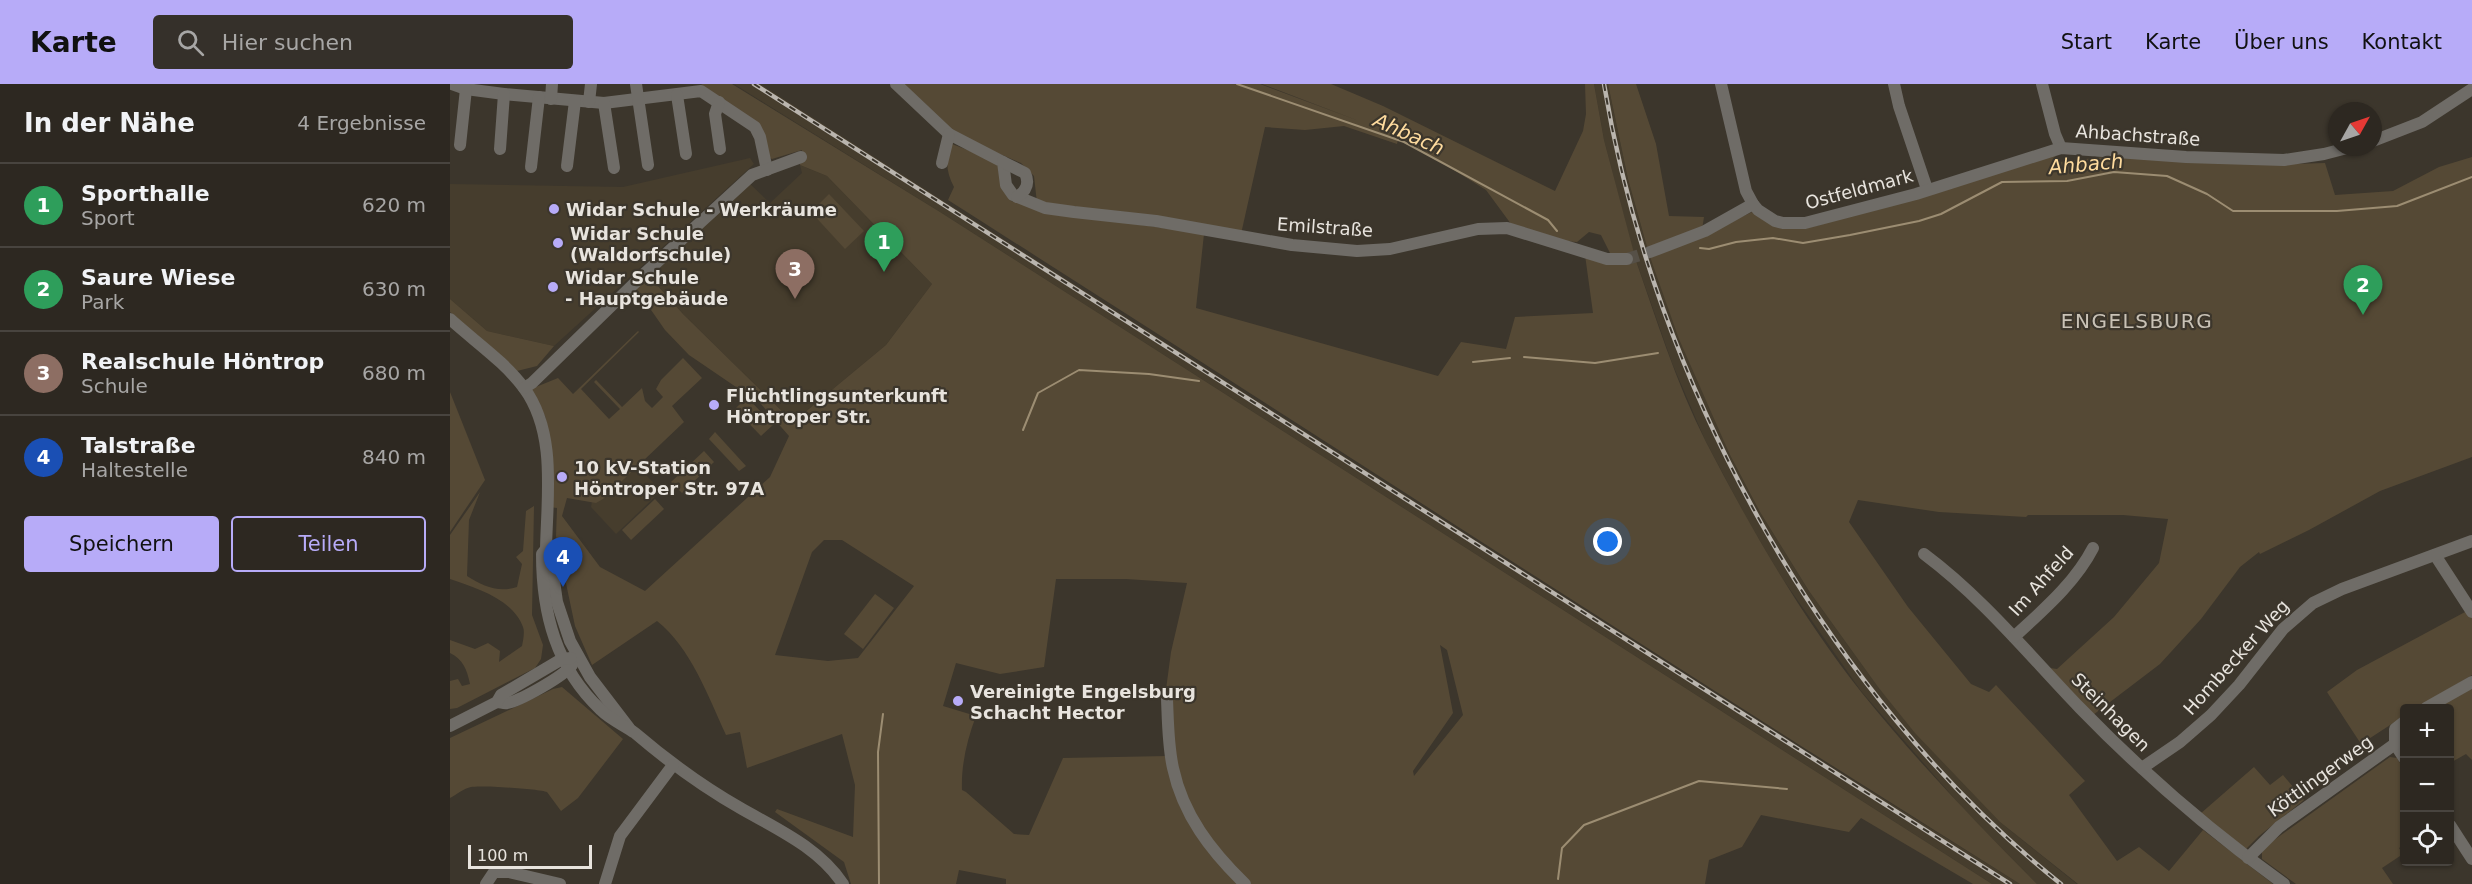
<!DOCTYPE html>
<html lang="de">
<meta charset="utf-8">
<style>
body{margin:0;font-family:"DejaVu Sans",sans-serif;background:#35302a;color:#f1f3f6}
.controls{position:absolute;right:18px;bottom:18px;display:grid;overflow:hidden;border-radius:6px;box-shadow:0 2px 4px #0004}
.controls button{width:54px;height:54px;display:grid;place-items:center;padding:0;border:0;border-bottom:2px solid #48443f;background:#2d2821;color:#f1f3f6;font:30px sans-serif}
.compass{position:absolute;left:1878px;top:18px;width:54px;height:54px;border-radius:50%;background:#2d2821;box-shadow:0 2px 4px #0004;rotate:50deg}
.scale{position:absolute;left:18px;bottom:15px;width:124px;box-sizing:border-box;padding-left:6px;border:3px solid #e8e4de;border-top:0;font-size:16px;line-height:21px;white-space:nowrap;color:#e8e4de;-webkit-text-stroke:4px #3c362c;paint-order:stroke}
.you{position:absolute;left:1158px;top:458px;width:21px;height:21px;margin:-15px;border:4px solid #fff;border-radius:50%;background:#1a73e8;box-shadow:0 0 0 9px #1a73e833}
.badge{display:grid;place-items:center;width:39px;height:39px;border-radius:50%;background:#b7abf8;color:#fff;font-size:20px;font-weight:700}
.pin{position:absolute;translate:-50% -50px;filter:drop-shadow(0 2px 3px #0008)}
.pin::after{content:'';position:absolute;top:32px;width:21px;height:18px;background:inherit;clip-path:polygon(0 0,100% 0,50% 100%)}
.list{margin:0;padding:0;list-style:none}
h2{display:flex;justify-content:space-between;align-items:center;height:78px;margin:0;padding:0 24px;font-size:26px}
h2 small{font-size:20px;font-weight:400;color:#a7a6a5}
.list li{display:grid;grid-template-columns:39px 1fr auto;gap:18px;align-items:center;box-sizing:border-box;height:84px;padding:0 24px;border-top:2px solid #48443f}
.list b{display:block;font-size:22px;white-space:nowrap}
.list p{margin:0;font-size:20px;white-space:nowrap;color:#a7a6a5}
.list em{font-size:20px;font-style:normal;color:#a7a6a5}
.actions{display:flex;gap:12px;padding:18px 24px}
.actions a{flex:1;padding:14px 0;border:2px solid #b7abf8;border-radius:6px;text-align:center;font-size:21px;color:#b7abf8}
.actions .main{background:#b7abf8;color:#111}
.icon{flex:none;width:33px;height:33px;fill:none;stroke:currentColor;stroke-width:2;stroke-linecap:round;stroke-linejoin:round}
.map{position:relative;flex:none;width:2022px;height:800px;overflow:hidden}
header{display:flex;align-items:center;gap:36px;box-sizing:border-box;height:84px;padding:0 30px;background:#b7abf8;color:#111}
header strong{font-size:28px}
nav{display:flex;gap:33px;margin-inline-start:auto;font-size:21px}
.search{width:420px;height:54px;background:#35302a;display:flex;align-items:center;gap:15px;box-sizing:border-box;padding:0 21px;border-radius:6px;color:#a7a6a5;font-size:22px}
main{display:flex}
aside{flex:1;background:#2d2821}
.map>svg:first-child{display:block}
.built{fill:#463d2d}
.green{fill:#554935;fill-rule:evenodd}
.lines{fill:none;stroke-linecap:round;stroke-linejoin:round}
.stream{stroke:#9c8d72;stroke-width:2}
.minor-tunnel{stroke:#565047;stroke-width:12;stroke-dasharray:12 6;stroke-linecap:butt}
.minor{stroke:#6f6c67;stroke-width:12}
.rail-casing{stroke:#bab5ae;stroke-width:4.5}
.rail{stroke:#3c362c;stroke-width:2;stroke-dasharray:7;stroke-linecap:butt}
.poi-dot{fill:#b7abf8;stroke:#3c362c;stroke-width:2}
.labels{text-anchor:middle;dominant-baseline:central;stroke-width:4.5;stroke-linejoin:round;paint-order:stroke}
.street-label{font-size:18px;fill:#e8e4de;stroke:#3c362c}
.poi-label{font-size:18px;font-weight:bold;fill:#e8e4de;stroke:#3c362c;text-anchor:start}
.water-label{font-size:20px;font-style:italic;fill:#fedb9e;stroke:#3c362c}
.neighbourhood-label{font-size:20px;letter-spacing:1.5px;fill:#c9c2b6;stroke:#3c362c}
</style>
<header>
<strong>Karte</strong>
<div class="search"><svg class="icon" aria-label="search" viewBox="0 0 24 24"><circle cx="10" cy="10" r="6"/><path d="M15 15l6 6"/></svg>Hier suchen</div>
<nav><a>Start</a><a>Karte</a><a>Über uns</a><a>Kontakt</a></nav>
</header>
<main>
<aside>
<h2>In der Nähe<small>4 Ergebnisse</small></h2>
<ul class="list">
<li><span class="badge" style="background:#2e9e5b">1</span><div><b>Sporthalle</b><p>Sport</p></div><em>620 m</em></li>
<li><span class="badge" style="background:#2e9e5b">2</span><div><b>Saure Wiese</b><p>Park</p></div><em>630 m</em></li>
<li><span class="badge" style="background:#8d6e63">3</span><div><b>Realschule Höntrop</b><p>Schule</p></div><em>680 m</em></li>
<li><span class="badge" style="background:#1a4fb4">4</span><div><b>Talstraße</b><p>Haltestelle</p></div><em>840 m</em></li>
</ul>
<div class="actions"><a class="main">Speichern</a><a>Teilen</a></div>
</aside>
<div class="map">
<svg width="2022" height="800" viewBox="0 0 2022 800">
<rect width="100%" height="100%" fill="#3c362c"/>
<!-- built -->
<g class="built">
<path d="M 284,0 L 310,0 L 1366,673 L 1570,800 L 1542,800 L 490,128 Z"/>
<path d="M 1144,0 L 1158,0 L 1178,95 L 1199,170 L 1280,371 L 1310,428 L 1359,507 L 1428,603 L 1550,738 L 1627,800 L 1587,800 L 1516,728 L 1411,607 L 1332,494 L 1298,437 L 1255,356 L 1222,279 L 1184,171 L 1154,56 Z"/>
<path d="M 300,74 L 304,80 L 104,262 L 37,247 L 0,215 L 0,100 L 173,103 Z"/>
<path d="M 350,81 L 377,92 L 482,200 L 436,261 L 354,329 L 341,336 L 233,230 L 198,191 L 299,99 L 320,119 L 352,89 Z"/>
<path d="M 169,362 L 211,407 L 166,450 L 141,423 L 142,417 Z"/>
</g>
<!-- green -->
<g class="green">
<path d="M 251,0 L 282,0 L 490,128 L 1542,800 L 1523,800 L 1411,734 L 1399,748 L 1311,731 L 1292,763 L 1259,776 L 1255,800 L 801,800 L 781,783 L 726,703 L 792,800 L 556,800 L 556,795 L 509,786 L 506,800 L 401,800 L 394,778 L 325,728 L 327,725 L 403,753 L 405,701 L 392,650 L 297,684 L 290,648 L 276,651 C 258,612 241,564 207,537 L 142,581 L 125,542 L 106,452 L 107,424 L 99,423 L 100,355 L 95,332 L 81,305 L 108,294 L 123,310 L 188,247 L 189,248 L 131,305 L 159,335 L 170,325 L 144,298 L 146,296 L 172,323 L 192,304 L 195,317 L 202,324 L 213,313 L 206,305 L 211,296 L 233,274 L 252,294 L 222,322 L 234,338 L 153,415 L 146,419 L 117,414 L 112,432 L 150,483 L 195,507 L 320,393 L 339,352 L 311,320 L 239,271 L 215,246 L 185,203 L 198,191 L 233,230 L 341,336 L 354,329 L 436,261 L 482,200 L 377,92 L 350,81 L 352,66 L 322,75 L 318,73 L 312,44 ZM 374,456 L 392,456 L 464,502 L 408,574 L 378,577 L 325,571 L 362,468 ZM 606,495 L 676,495 L 737,499 L 721,568 L 715,613 L 718,672 L 613,674 L 579,751 L 564,750 L 516,708 L 512,706 C 511,681 517,656 526,632 L 493,622 L 506,579 L 550,590 L 594,583 ZM 990,561 L 997,566 L 1013,631 L 964,692 L 963,687 L 1003,629 Z"/>
<path d="M 454,0 L 810,0 L 909,37 L 812,0 L 881,0 L 933,22 L 1105,107 L 1133,47 L 1136,30 L 1135,0 L 1144,0 L 1154,56 L 1184,169 L 1161,171 L 1151,151 L 1139,148 L 1127,158 L 1113,157 L 1061,140 L 1036,106 L 949,52 L 947,60 L 894,42 L 855,46 L 815,43 L 791,150 L 587,119 L 584,92 L 571,79 L 505,51 Z"/>
<path d="M 1158,0 L 1186,0 L 1206,60 L 1219,132 L 1254,133 L 1251,152 L 1302,128 C 1327,144 1336,145 1366,142 L 1604,70 L 1609,78 L 1654,73 L 1816,81 L 1875,79 L 1885,111 L 1943,107 L 1989,83 L 2022,73 L 2022,373 L 1930,407 L 1859,446 L 1810,470 L 1809,468 L 1790,483 L 1751,535 L 1710,580 L 1643,631 L 1600,584 L 1607,585 L 1664,533 L 1709,479 L 1718,435 L 1673,431 L 1578,431 L 1576,433 L 1489,428 L 1408,416 L 1399,438 L 1458,523 L 1521,600 L 1539,608 L 1546,601 L 1635,697 L 1619,711 L 1667,777 L 1689,763 L 1719,787 L 1753,746 L 1823,800 L 1628,800 L 1550,738 L 1465,649 L 1428,603 L 1359,507 L 1310,428 L 1280,371 L 1229,255 L 1199,170 L 1178,95 Z"/>
<path d="M 502,60 L 541,75 L 548,82 L 551,100 L 561,117 L 637,133 L 754,150 L 746,224 L 988,292 L 1011,258 L 1056,265 L 1065,233 L 1143,229 L 1135,171 L 1161,181 L 1184,171 C 1206,234 1226,299 1256,358 C 1301,445 1351,532 1412,609 C 1466,676 1526,739 1587,800 L 1570,800 C 1211,575 856,344 498,116 L 504,103 C 496,88 495,76 502,60 Z"/>
<path d="M 379,110 L 414,147 L 395,165 L 361,128 Z"/>
<path d="M 0,215 L 37,247 L 104,262 L 87,282 L 63,288 L 0,228 Z"/>
<path d="M 0,308 L 35,396 L 0,448 Z"/>
<path d="M 297,313 L 323,341 L 311,352 L 285,325 Z"/>
<path d="M 265,348 L 296,382 L 289,387 L 259,355 Z"/>
<path d="M 254,367 L 264,378 L 232,409 L 221,398 Z"/>
<path d="M 30,408 L 19,436 L 17,492 C 33,502 48,509 67,503 L 72,480 L 66,473 L 73,467 L 76,427 L 84,422 L 82,531 L 93,561 L 91,575 L 85,584 L 7,624 L 0,625 L 0,597 L 8,595 L 12,602 L 20,600 C 17,586 13,575 0,569 L 0,556 L 25,565 L 38,559 L 50,567 L 49,578 L 72,562 C 73,557 75,548 73,543 C 63,515 26,504 0,495 L 0,451 Z"/>
<path d="M 205,415 L 214,425 L 181,456 L 172,446 Z"/>
<path d="M 425,510 L 444,524 L 413,565 L 394,550 Z"/>
<path d="M 2022,519 L 2022,591 L 1967,624 L 1954,624 L 1954,632 L 1911,660 L 1877,608 L 1907,586 L 2015,528 Z"/>
<path d="M 2022,602 L 2022,676 L 2016,670 L 2000,679 L 2000,624 L 1984,624 Z"/>
<path d="M 112,603 L 173,655 L 128,714 L 111,727 L 97,708 C 89,705 30,701 21,703 C 14,704 6,711 0,714 L 0,654 L 103,605 Z"/>
<path d="M 1940,673 L 1947,674 L 1954,686 L 1954,761 L 1949,764 L 1953,770 L 1932,784 L 1943,800 L 1846,800 L 1812,775 L 1812,767 L 1820,759 Z"/>
<path d="M 1804,683 L 1820,701 L 1833,691 L 1854,716 L 1809,752 L 1796,765 L 1750,730 Z"/>
</g>
<g class="lines">
<!-- stream -->
<g class="stream">
<path d="M 787,0 L 954,58 L 1098,136 L 1107,147"/>
<path d="M 1250,164 L 1259,165 L 1286,158 L 1323,154 L 1353,159 L 1400,151 L 1469,137 L 1491,130 L 1552,98 L 1617,97 L 1664,88 L 1717,92 L 1757,110 L 1783,127 L 1887,127 L 1947,122 L 2022,93"/>
<path d="M 1074,273 L 1145,279 L 1208,269"/>
<path d="M 1023,278 L 1060,274"/>
<path d="M 573,346 L 588,309 L 629,286 L 699,290 L 749,297"/>
<path d="M 1108,795 L 1112,764 L 1134,741 L 1249,697 L 1337,705"/>
<path d="M 429,800 L 428,668 L 433,630"/>
</g>
<!-- minor-tunnel -->
<path class="minor-tunnel" d="M 1177,175 L 1200,168"/>
<!-- minor -->
<g class="minor">
<path d="M 2,0 L 16,5 L 54,10 L 154,19 L 251,7 L 305,43 L 310,53 L 317,86"/>
<path d="M 186,0 L 198,81"/>
<path d="M 446,0 L 499,50 L 553,78 L 556,101 L 563,111 L 595,124 L 624,128 L 706,137 L 842,161 L 907,167 L 940,165 L 1028,145 L 1057,144 L 1157,175 L 1177,175"/>
<path d="M 1271,0 L 1296,107 L 1303,120"/>
<path d="M 1444,0 L 1449,22 L 1477,105"/>
<path d="M 1592,0 L 1605,50 L 1611,64"/>
<path d="M 227,11 L 236,70"/>
<path d="M 101,15 L 102,0"/>
<path d="M 139,18 L 141,0"/>
<path d="M 269,18 L 265,30 L 270,65"/>
<path d="M 154,19 L 164,84"/>
<path d="M 1923,57 L 1972,38 L 2022,5"/>
<path d="M 10,61 L 16,5"/>
<path d="M 50,65 L 54,10"/>
<path d="M 553,78 L 575,89 C 580,100 576,107 567,113"/>
<path d="M 492,79 L 499,50"/>
<path d="M 117,82 L 125,17"/>
<path d="M 81,83 L 89,13"/>
<path d="M 1200,168 L 1255,147 L 1303,120 L 1308,126 L 1325,137 L 1333,139 L 1355,139 L 1466,110 L 1611,64 L 1736,73 L 1834,76 L 1874,70 L 1901,63"/>
<path d="M 0,235 C 24,257 55,278 74,304 C 107,349 97,412 96,465 L 101,475 L 107,518 L 120,557 L 140,593 L 179,644"/>
<path d="M 74,304 L 82,299 L 193,191 L 302,91 L 351,73"/>
<path d="M 96,465 L 92,470 C 92,529 106,584 151,626 C 161,636 174,641 185,649 C 219,678 253,703 292,725 C 329,746 369,764 393,800"/>
<path d="M 1474,470 C 1533,514 1579,571 1630,624 C 1693,689 1760,747 1834,800"/>
<path d="M 1985,471 L 2022,528"/>
<path d="M 1564,553 C 1593,526 1625,499 1643,464"/>
<path d="M 717,615 C 718,638 718,662 723,684 C 733,731 761,767 795,800"/>
<path d="M 47,618 C 51,618 54,620 57,619 C 70,617 114,592 122,581"/>
<path d="M 1976,624 L 2022,598"/>
<path d="M 0,642 L 47,618 L 51,611 L 112,575 L 121,574"/>
<path d="M 1945,660 L 1954,674"/>
<path d="M 1692,684 L 1730,658 L 1761,631 L 1789,601 L 1833,545 L 1863,519 L 1892,505 L 2022,457"/>
<path d="M 2000,741 L 2022,775"/>
<path d="M 1798,774 L 1829,743 L 1945,660 L 1945,645 L 1954,638"/>
<path d="M 36,800 L 44,788 L 59,788 L 110,800"/>
<path d="M 155,800 L 170,752 L 223,681"/>
</g>
<defs>
<g id="rail">
<path d="M 304,0 L 1560,800"/>
<path d="M 1154,0 C 1203,297 1374,611 1611,800"/>
</g>
</defs>
<!-- rail casing -->
<use href="#rail" class="rail-casing"/>
<!-- rail -->
<use href="#rail" class="rail"/>
</g>
<!-- markers -->
<g class="poi-dot">
<circle cx="104" cy="125" r="6"/>
<circle cx="108" cy="159" r="6"/>
<circle cx="103" cy="203" r="6"/>
<circle cx="264" cy="321" r="6"/>
<circle cx="112" cy="393" r="6"/>
<circle cx="508" cy="617" r="6"/>
</g>
<g class="labels">
<!-- street labels -->
<g class="street-label">
<text transform="translate(1688 51) rotate(4)">Ahbachstraße</text>
<text transform="translate(1409 105) rotate(-15)">Ostfeldmark</text>
<text transform="translate(875 143) rotate(4)">Emilstraße</text>
<text transform="translate(1591 497) rotate(-48)">Im Ahfeld</text>
<text transform="translate(1786 573) rotate(-48)">Hombecker Weg</text>
<text transform="translate(1661 628) rotate(45)">Steinhagen</text>
<text transform="translate(1870 692) rotate(-36)">Köttlingerweg</text>
</g>
<!-- poi labels -->
<g class="poi-label">
<text x="116" y="125">Widar Schule - Werkräume</text>
<text x="120" y="149">Widar Schule<tspan x="120" dy="21">(Waldorfschule)</tspan></text>
<text x="115" y="193">Widar Schule<tspan x="115" dy="21">- Hauptgebäude</tspan></text>
<text x="276" y="311">Flüchtlingsunterkunft<tspan x="276" dy="21">Höntroper Str.</tspan></text>
<text x="124" y="383">10 kV-Station<tspan x="124" dy="21">Höntroper Str. 97A</tspan></text>
<text x="520" y="607">Vereinigte Engelsburg<tspan x="520" dy="21">Schacht Hector</tspan></text>
</g>
<!-- water labels -->
<g class="water-label">
<text transform="translate(959 50) rotate(24)">Ahbach</text>
<text transform="translate(1636 80) rotate(-5)">Ahbach</text>
</g>
<!-- neighbourhood labels -->
<g class="neighbourhood-label">
<text x="1687" y="237">ENGELSBURG</text>
</g>
</g>
</svg>
<div class="controls">
<button>+</button>
<button>−</button>
<button><svg class="icon" aria-label="locate" viewBox="0 0 24 24"><circle cx="12" cy="12" r="6"/><path d="M12 2v4M12 18v4M2 12h4M18 12h4"/></svg></button>
</div>
<svg class="compass" viewBox="-18 -18 36 36"><path d="M0-13l5 13h-10z" fill="#e53935"/><path d="M0 13l5-13h-10z" fill="#a7a6a5"/></svg>
<div class="scale">100 m</div>
<div class="you"></div>
<div class="pin badge" style="left:434px;top:188px;background:#2e9e5b">1</div>
<div class="pin badge" style="left:1913px;top:231px;background:#2e9e5b">2</div>
<div class="pin badge" style="left:345px;top:215px;background:#8d6e63">3</div>
<div class="pin badge" style="left:113px;top:503px;background:#1a4fb4">4</div>
</div>
</main>
